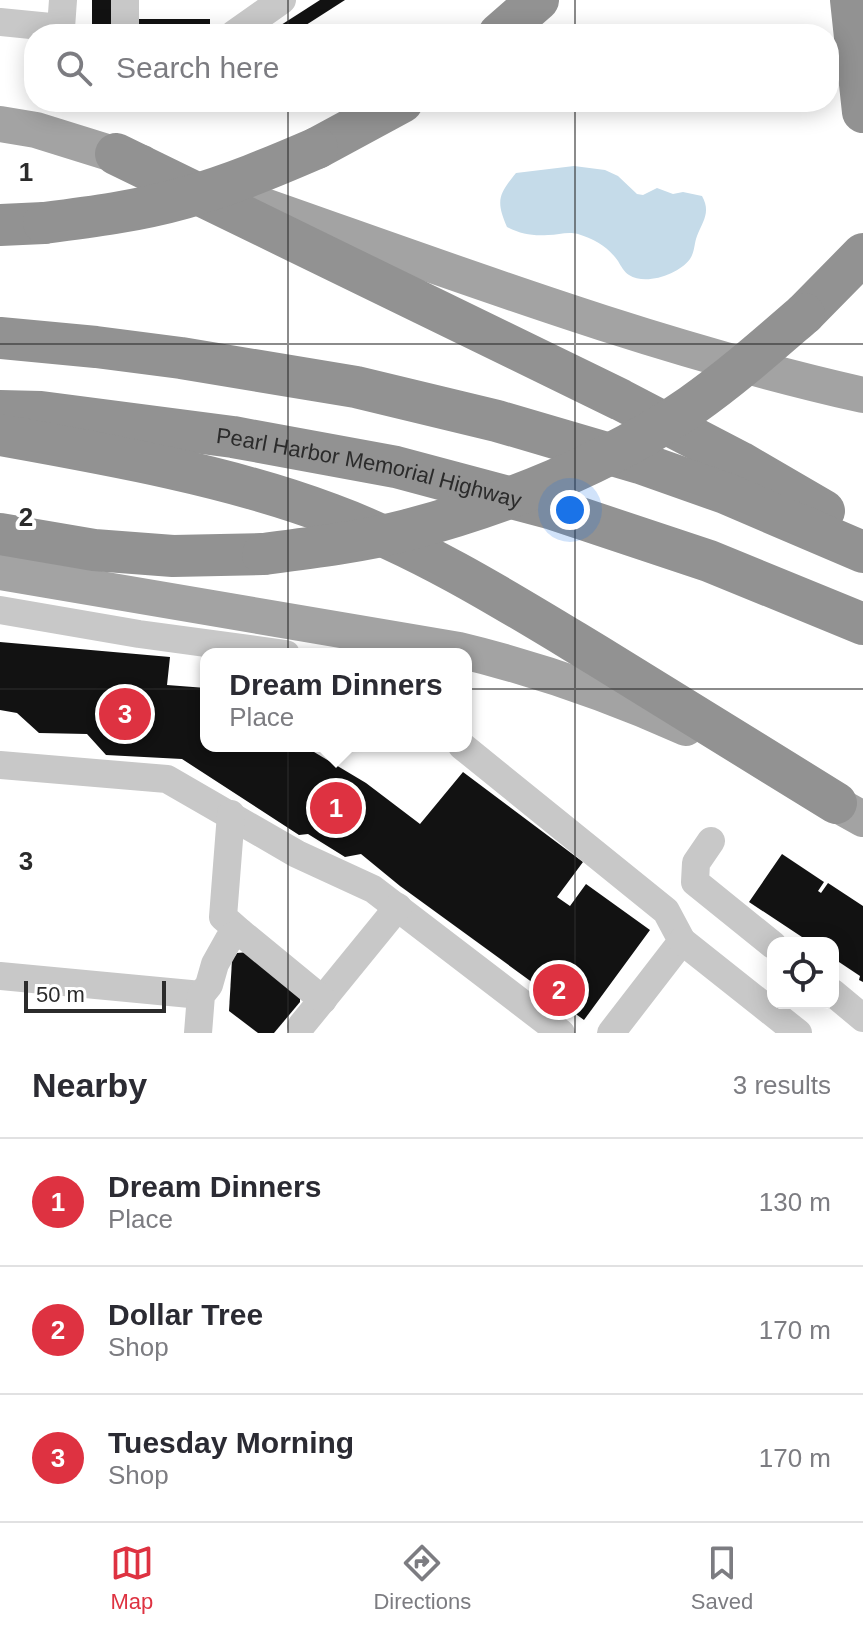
<!DOCTYPE html>
<style>
body{margin:0;font-family:Helvetica,sans-serif;background:#f7f7f7;color:#2b2b33}
.controls{position:absolute;right:24px;bottom:24px;display:grid;overflow:hidden;border-radius:16px;box-shadow:0 4px 20px #0003}
.controls button{width:72px;height:72px;display:grid;place-items:center;padding:0;border:0;border-bottom:2px solid #e1e1e2;background:#fff;color:#2b2b33;font:40px sans-serif}
.scale{position:absolute;left:24px;bottom:20px;width:142px;box-sizing:border-box;padding-left:8px;border:4px solid #2b2b2b;border-top:0;font-size:22px;line-height:28px;white-space:nowrap;color:#2b2b2b;-webkit-text-stroke:6px #fff;paint-order:stroke}
.you{position:absolute;left:570px;top:510px;width:28px;height:28px;margin:-20px;border:6px solid #fff;border-radius:50%;background:#1a73e8;box-shadow:0 0 0 12px #1a73e833}
.badge{display:grid;place-items:center;width:52px;height:52px;border-radius:50%;background:#de3241;color:#fff;font-size:26px;font-weight:700}
.pin{position:absolute;translate:-50% -50%;border:4px solid #fff;box-shadow:0 2px 8px #0006}
.popup{position:absolute;left:200px;top:648px;width:272px;height:104px;box-sizing:border-box;display:grid;place-content:center;border-radius:16px;background:#fff;filter:drop-shadow(0 2px 6px #0005);font-size:26px;white-space:nowrap;color:#7c7c81}
.popup b{font-size:30px;color:#2b2b33}
.popup::after{content:'';position:absolute;left:50%;top:100%;margin-left:-16px;border:16px solid transparent;border-top-color:#fff}
.list{margin:0;padding:0;list-style:none}
h2{display:flex;justify-content:space-between;align-items:center;height:104px;margin:0;padding:0 32px;font-size:34px}
h2 small{font-size:26px;font-weight:400;color:#7c7c81}
.list li{display:grid;grid-template-columns:52px 1fr auto;gap:24px;align-items:center;box-sizing:border-box;height:128px;padding:0 32px;border-top:2px solid #e1e1e2}
.list b{display:block;font-size:30px;white-space:nowrap}
.list p{margin:0;font-size:26px;white-space:nowrap;color:#7c7c81}
.list em{font-size:26px;font-style:normal;color:#7c7c81}
.icon{flex:none;width:44px;height:44px;fill:none;stroke:currentColor;stroke-width:2;stroke-linecap:round;stroke-linejoin:round}
.map{position:relative;flex:none;width:863px;height:1033px;overflow:hidden}
.search{position:absolute;background:#fff;box-shadow:0 4px 20px #0003;left:24px;right:24px;top:24px;height:88px;display:flex;align-items:center;gap:20px;box-sizing:border-box;padding:0 28px;border-radius:32px;color:#7c7c81;font-size:30px}
.sheet{height:488px;background:#fff}
nav{display:flex;justify-content:space-around;align-items:center;box-sizing:border-box;height:112px;border-top:2px solid #e1e1e2;background:#fff;font-size:22px;color:#7c7c81}
nav a{display:grid;justify-items:center;gap:4px}
nav .on{color:#de3241}
.map>svg:first-child{display:block}
.water{fill:#c5dbe9}
.building{fill:#121212}
.lines{fill:none;stroke-linecap:round;stroke-linejoin:round}
.minor{stroke:#c8c8c8;stroke-width:28}
.major{stroke:#a3a3a3;stroke-width:36}
.highway{stroke:#929292;stroke-width:42}
.highway-bridge{stroke:#929292;stroke-width:42}
.grid{fill:none;stroke:#2b2b2b;stroke-width:2;stroke-opacity:0.55}
.labels{text-anchor:middle;dominant-baseline:central;stroke-width:8;stroke-linejoin:round;paint-order:stroke}
.street-label{font-size:22px;fill:#2b2b2b;stroke:#fff}
.grid-label{font-size:26px;text-anchor:middle;font-weight:bold;fill:#2b2b2b;stroke:#fff;stroke-width:8;stroke-linejoin:round;paint-order:stroke}
</style>
<div class="map">
<svg width="863" height="1033" viewBox="0 0 863 1033">
<rect width="100%" height="100%" fill="#fff"/>
<!-- water -->
<path class="water" d="M 574,166 L 605,170 L 618,176 L 637,194 L 643,195 L 657,188 L 673,194 L 683,192 L 702,196 C 711,212 703,221 697,236 C 694,244 695,251 690,259 C 679,274 646,286 629,275 C 624,272 621,266 618,261 C 607,246 596,240 578,234 C 567,231 559,235 548,235 C 532,236 521,234 507,227 C 496,201 498,195 516,173 Z"/>
<!-- building -->
<g class="building">
<rect x="92" y="0" width="19" height="34"/>
<path d="M 320,0 L 345,0 L 292,34 L 267,34 Z"/>
<rect x="138" y="19" width="72" height="15"/>
<path d="M 0,642 L 170,657 L 167,685 L 206,688 L 206,746 L 304,746 L 366,783 L 420,824 L 463,772 L 583,862 L 557,897 L 570,906 L 586,884 L 650,930 L 584,1020 L 400,886 L 361,854 L 345,857 L 308,834 L 299,835 L 182,759 L 106,755 L 87,734 L 39,733 L 17,713 L 0,710 Z"/>
<path d="M 782,854 L 824,882 L 818,891 L 821,893 L 828,883 L 863,906 L 863,982 L 859,980 L 860,976 L 833,958 L 833,943 L 811,943 L 749,902 Z"/>
<path d="M 249,952 L 300,993 L 300,1002 L 274,1033 L 258,1033 L 229,1011 L 232,960 L 237,953 Z"/>
</g>
<g class="lines">
<!-- minor -->
<g class="minor">
<path d="M 0,22 L 61,28 L 63,0"/>
<path d="M 125,34 L 125,0"/>
<path d="M 234,34 L 282,0"/>
<path d="M 0,610 L 139,634 L 286,654"/>
<path d="M 462,746 L 666,911 L 682,941 L 611,1033"/>
<path d="M 0,765 L 167,779 L 297,854 L 373,889 L 561,1033"/>
<path d="M 231,814 L 223,917 L 240,932"/>
<path d="M 711,841 L 696,863 L 695,882 L 773,945"/>
<path d="M 682,941 L 798,1033"/>
<path d="M 0,976 L 201,995"/>
<path d="M 833,993 L 863,1018"/>
<path d="M 301,1026 L 398,907"/>
<path d="M 198,1033 L 201,995 L 209,985 L 215,964 L 229,939 L 240,932 L 323,1000"/>
</g>
<!-- major -->
<g class="major">
<path d="M 0,124 L 36,130 L 142,163"/>
<path d="M 236,196 C 443,268 649,347 863,395"/>
<path d="M 0,572 L 459,650 C 538,669 612,695 686,728"/>
<path d="M 811,790 L 863,819"/>
</g>
<!-- highway -->
<g class="highway">
<path d="M 851,0 L 863,112"/>
<path d="M 499,34 L 538,0"/>
<path d="M 317,148 L 402,102"/>
<path d="M 116,154 L 621,400 L 740,462 L 824,511"/>
<path d="M 0,225 L 44,223"/>
<path d="M 804,314 L 863,254"/>
<path d="M 0,338 L 96,347 L 181,358 L 356,387 L 497,421 L 640,463 L 725,493 L 863,552"/>
<path id="s1" d="M 0,411 L 41,412 L 233,437 L 396,467 L 553,509 L 709,561 L 863,624"/>
<path d="M 0,435 C 106,454 230,476 330,514 C 425,549 512,604 598,656 C 677,705 756,754 836,803"/>
<path d="M 0,534 L 94,550 L 173,556 L 263,554"/>
</g>
<!-- highway-bridge -->
<g class="highway-bridge">
<path d="M 44,223 C 91,217 138,211 184,198 C 230,185 273,167 317,148"/>
<path d="M 263,554 C 311,548 361,542 407,530 C 503,505 609,463 691,406 C 731,378 767,346 804,314"/>
</g>
</g>
<!-- grid -->
<path class="grid" d="M 288,0 L 288,34M 575,0 L 575,34M 288,102 L 288,1033M 575,102 L 575,1033M 0,344 L 863,344M 0,689 L 863,689"/>
<g class="labels">
<!-- street labels -->
<g class="street-label">
<text stroke="none"><textPath href="#s1" startOffset="374">Pearl Harbor Memorial Highway</textPath></text>
</g>
</g>
<g class="grid-label">
<text x="26" y="181">1</text>
<text x="26" y="526">2</text>
<text x="26" y="870">3</text>
</g>
</svg>
<div class="controls">
<button><svg class="icon" aria-label="locate" viewBox="0 0 24 24"><circle cx="12" cy="12" r="6"/><path d="M12 2v4M12 18v4M2 12h4M18 12h4"/></svg></button>
</div>
<div class="scale">50 m</div>
<div class="you"></div>
<div class="pin badge" style="left:336px;top:808px">1</div>
<div class="popup"><b>Dream Dinners</b>Place</div>
<div class="pin badge" style="left:559px;top:990px">2</div>
<div class="pin badge" style="left:125px;top:714px">3</div>
<div class="search"><svg class="icon" aria-label="search" viewBox="0 0 24 24"><circle cx="10" cy="10" r="6"/><path d="M15 15l6 6"/></svg>Search here</div>
</div>
<section class="sheet">
<h2>Nearby<small>3 results</small></h2>
<ul class="list">
<li><span class="badge">1</span><div><b>Dream Dinners</b><p>Place</p></div><em>130 m</em></li>
<li><span class="badge">2</span><div><b>Dollar Tree</b><p>Shop</p></div><em>170 m</em></li>
<li><span class="badge">3</span><div><b>Tuesday Morning</b><p>Shop</p></div><em>170 m</em></li>
</ul>
</section>
<nav>
<a class="on"><svg class="icon" aria-label="map" viewBox="0 0 24 24"><path d="M3 6l6-2 6 2 6-2v14l-6 2-6-2-6 2zM9 4v14M15 6v14"/></svg>Map</a>
<a><svg class="icon" aria-label="directions" viewBox="0 0 24 24"><path d="M12 3l9 9-9 9-9-9zM9 14v-3h6M13 9l2 2-2 2"/></svg>Directions</a>
<a><svg class="icon" aria-label="saved" viewBox="0 0 24 24"><path d="M7 4h10v16l-5-4-5 4z"/></svg>Saved</a>
</nav>
